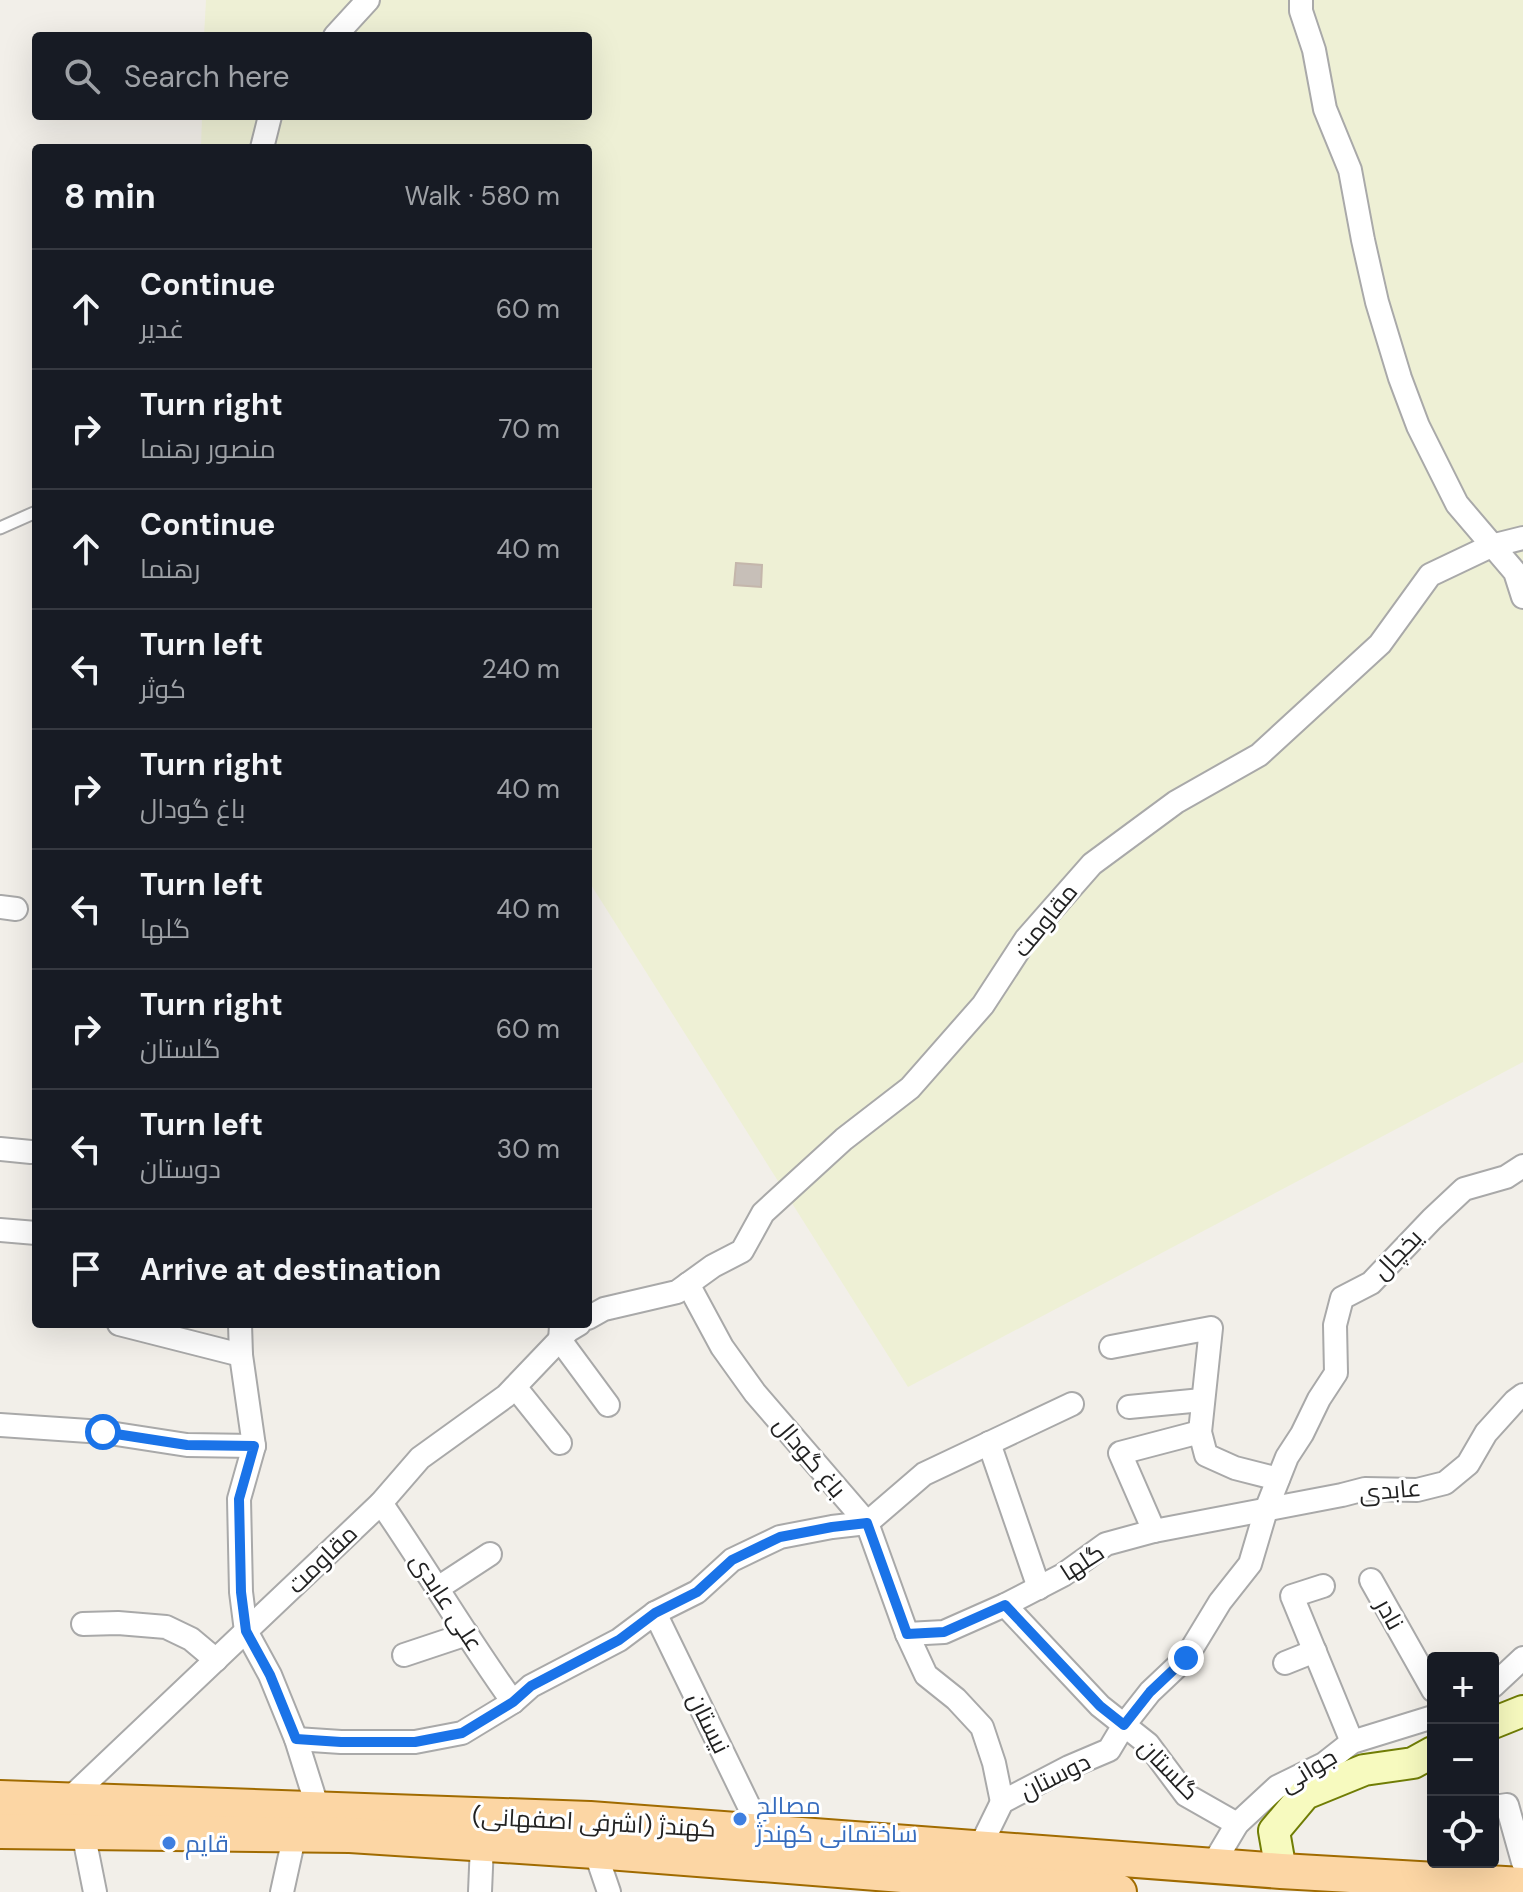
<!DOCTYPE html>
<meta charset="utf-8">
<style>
body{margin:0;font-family:"DM Sans",Cairo,sans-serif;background:#20242c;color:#f1f3f6}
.controls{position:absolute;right:24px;bottom:24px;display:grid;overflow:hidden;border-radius:8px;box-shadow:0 8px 32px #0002}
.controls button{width:72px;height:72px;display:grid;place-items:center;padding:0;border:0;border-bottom:2px solid #363941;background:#171b24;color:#f1f3f6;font:40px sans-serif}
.stop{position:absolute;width:24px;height:24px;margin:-18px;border:6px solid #1a73e8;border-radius:50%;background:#fff}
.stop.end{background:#1a73e8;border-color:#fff;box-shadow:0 2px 8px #0008}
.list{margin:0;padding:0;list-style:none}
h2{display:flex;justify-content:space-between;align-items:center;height:104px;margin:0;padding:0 32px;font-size:34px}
h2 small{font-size:26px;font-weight:400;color:#9ea1a6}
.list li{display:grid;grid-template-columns:52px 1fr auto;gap:24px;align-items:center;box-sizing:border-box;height:120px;padding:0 32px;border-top:2px solid #363941}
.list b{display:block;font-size:30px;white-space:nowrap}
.list p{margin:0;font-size:26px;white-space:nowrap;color:#9ea1a6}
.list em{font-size:26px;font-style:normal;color:#9ea1a6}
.icon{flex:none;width:44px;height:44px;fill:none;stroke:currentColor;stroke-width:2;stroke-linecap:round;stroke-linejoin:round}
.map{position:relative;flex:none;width:1523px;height:1892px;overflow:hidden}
.search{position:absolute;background:#171b24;box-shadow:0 8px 32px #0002;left:32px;top:32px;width:560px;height:88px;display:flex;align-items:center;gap:20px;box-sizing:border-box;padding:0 28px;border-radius:8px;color:#9ea1a6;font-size:30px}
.panel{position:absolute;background:#171b24;box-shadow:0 8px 32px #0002;left:32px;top:144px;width:560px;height:1184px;border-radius:8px}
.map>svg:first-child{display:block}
.farmland{fill:#eef0d5}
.building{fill:#c7bfb8;stroke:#c4b6ab;stroke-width:2}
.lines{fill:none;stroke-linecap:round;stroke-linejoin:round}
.lane-casing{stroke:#a9a9a9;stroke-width:15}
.street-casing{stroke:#a9a9a9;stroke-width:26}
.secondary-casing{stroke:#707d05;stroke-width:34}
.primary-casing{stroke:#a06b00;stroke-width:38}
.lane{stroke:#fff;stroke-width:11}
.street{stroke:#fff;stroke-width:22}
.secondary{stroke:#f7fabf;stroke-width:30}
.primary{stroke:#fcd6a4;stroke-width:34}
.route{stroke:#1a73e8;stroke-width:10}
.shop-dot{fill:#3f7fe0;stroke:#fff;stroke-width:3}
.labels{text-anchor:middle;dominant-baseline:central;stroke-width:6;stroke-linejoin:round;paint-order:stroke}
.street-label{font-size:24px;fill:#222;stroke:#fff}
.shop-label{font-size:24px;fill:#366cbe;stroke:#fff;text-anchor:start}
</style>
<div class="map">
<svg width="1523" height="1892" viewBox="0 0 1523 1892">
<rect width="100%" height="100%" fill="#f2efe9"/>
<!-- farmland -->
<path class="farmland" d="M 206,0 L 1523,0 L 1523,1062 L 908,1387 L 588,880 L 588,148 L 201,148 L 202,116 L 588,116 L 588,36 L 204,36 Z"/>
<!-- building -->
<path class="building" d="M 736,563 L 762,565 L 761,587 L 734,585 Z"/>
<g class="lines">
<defs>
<path id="lane" d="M 0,528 L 36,512"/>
<g id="street">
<path d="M 1301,0 L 1301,11 L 1314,50 L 1325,109 L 1350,170 L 1363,240 L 1377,302 L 1400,378 L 1418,426 L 1457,504 L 1515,572 L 1523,597"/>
<path d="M 335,36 L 368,0"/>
<path d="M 262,148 L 270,116"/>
<path d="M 0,907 L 16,909"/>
<path d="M 0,1149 L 31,1152"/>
<path d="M 0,1230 L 36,1233"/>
<path d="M 688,1284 L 722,1347 L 755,1393 L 867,1523 L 907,1634 L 926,1675 L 956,1699 L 982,1727 L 994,1763 L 1002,1802"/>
<path d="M 588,1318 L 604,1309 L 677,1292 L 713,1266 L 742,1251 L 763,1213 L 844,1139 L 910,1088 L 983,1005 L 1026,939 L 1092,864 L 1176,802 L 1259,755 L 1380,644 L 1430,575 L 1491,546 L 1523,538"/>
<path d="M 119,1324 L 241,1355"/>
<path d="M 240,1324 L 241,1355 L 254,1446 L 239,1499 L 241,1592 L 246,1631 L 270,1675 L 296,1739 L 318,1809"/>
<path d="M 561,1326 L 560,1340 L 608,1405"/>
<path d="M 1111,1347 L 1211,1328 L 1200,1432 L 1206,1455 L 1235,1468 L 1278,1479"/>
<path d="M 515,1387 L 560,1443"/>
<path d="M 1129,1407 L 1202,1400"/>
<path d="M 0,1425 L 103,1432 L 187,1445 L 254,1446"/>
<path d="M 989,1443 L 1039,1588"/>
<path d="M 381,1503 C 426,1568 466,1637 513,1702"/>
<path d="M 1154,1531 L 1120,1453 L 1200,1432"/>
<path d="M 1371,1580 L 1433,1690"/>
<path d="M 1323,1586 L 1292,1596 L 1352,1742"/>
<path d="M 438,1588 L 490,1554"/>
<path d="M 1005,1605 L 1100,1706 L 1148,1744 L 1186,1795 L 1237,1824"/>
<path d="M 655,1613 L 762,1833"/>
<path d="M 83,1624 L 118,1623 L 166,1627 L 191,1639 L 216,1660"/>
<path d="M 907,1634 L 944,1632 L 1005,1605 L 1063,1575 L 1106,1544 L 1154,1531 L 1342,1495 L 1365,1489 L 1417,1490 L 1445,1483 L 1468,1464 L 1486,1433 L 1515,1401 L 1523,1395"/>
<path d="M 404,1655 L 467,1634"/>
<path d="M 1285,1663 L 1315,1651"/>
<path d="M 1493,1686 L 1523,1658"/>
<path d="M 296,1739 L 341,1742 L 415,1742 L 462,1733 L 513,1702 L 531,1686 L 619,1640 L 655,1613 L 697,1592 L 732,1560 L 780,1537 L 832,1527 L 867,1523 L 924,1474 L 1072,1404"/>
<path d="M 68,1800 L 381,1503 L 420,1458 L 506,1396 L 569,1330 L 579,1324"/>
<path d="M 1493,1807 L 1507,1805 L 1523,1862"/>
<path d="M 83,1832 L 95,1892"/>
<path d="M 979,1849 L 1002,1802 L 1069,1767 L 1109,1750 L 1124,1725 L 1150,1692 L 1186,1658 L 1220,1602 L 1250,1564 L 1266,1510 L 1287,1457 L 1302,1434 L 1319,1399 L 1336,1373 L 1335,1325 L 1342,1298 L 1371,1283 L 1432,1219 L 1464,1189 L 1506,1177 L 1523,1166"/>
<path d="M 595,1851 L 609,1892"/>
<path d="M 1212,1866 L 1237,1824 L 1277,1787 L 1324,1764 L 1352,1742 L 1433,1717"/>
<path d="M 282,1892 L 295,1833"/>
<path d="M 480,1892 L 482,1844"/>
</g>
<g id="secondary">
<path d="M 1493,1723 L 1523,1711"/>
<path d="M 1281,1871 L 1274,1831 L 1305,1794 L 1364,1770 L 1413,1763 L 1433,1752"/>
</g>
<g id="primary">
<path d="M 0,1798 L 590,1819 L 1281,1871 L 1523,1885"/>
<path d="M 0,1831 L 350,1835 L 595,1851 L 1119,1892"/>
</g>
</defs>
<!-- lane casing -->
<use href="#lane" class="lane-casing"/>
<!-- street casing -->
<use href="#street" class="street-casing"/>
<!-- secondary casing -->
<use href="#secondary" class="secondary-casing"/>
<!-- primary casing -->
<use href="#primary" class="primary-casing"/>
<!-- lane -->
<use href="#lane" class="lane"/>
<!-- street -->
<use href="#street" class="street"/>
<!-- secondary -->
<use href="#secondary" class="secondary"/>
<!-- primary -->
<use href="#primary" class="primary"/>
</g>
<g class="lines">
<!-- route -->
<path class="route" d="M 103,1432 L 187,1445 L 254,1446 L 239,1499 L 241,1592 L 246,1631 L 270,1675 L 296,1739 L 341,1742 L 415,1742 L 462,1733 L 513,1702 L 531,1686 L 619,1640 L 655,1613 L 697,1592 L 732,1560 L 780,1537 L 832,1527 L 867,1523 L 907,1634 L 944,1632 L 1005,1605 L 1100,1706 L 1124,1725 L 1150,1692 L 1186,1658"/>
</g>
<!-- markers -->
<g class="shop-dot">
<circle cx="740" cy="1819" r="8"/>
<circle cx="169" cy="1843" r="8"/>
</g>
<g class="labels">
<!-- street labels -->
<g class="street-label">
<text transform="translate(1045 920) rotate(-51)">مقاومت</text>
<text transform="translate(1397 1254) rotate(-46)">یخچال</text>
<text transform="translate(810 1457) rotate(50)">باغ گودال</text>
<text transform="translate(1390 1490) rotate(-5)">عابدی</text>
<text transform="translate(322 1559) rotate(-44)">مقاومت</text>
<text transform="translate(1082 1562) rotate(-33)">گلها</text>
<text transform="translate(447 1602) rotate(57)">علی عابدی</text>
<text transform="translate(1390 1614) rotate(61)">نادر</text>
<text transform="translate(709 1723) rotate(64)">نیستان</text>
<text transform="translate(1169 1769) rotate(46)">گلستان</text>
<text transform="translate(1308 1770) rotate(-31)">جوانی</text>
<text transform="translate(1055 1776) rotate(-26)">دوستان</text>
<text transform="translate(594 1822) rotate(3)">کهندژ (اشرفی اصفهانی)</text>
</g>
<!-- shop labels -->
<g class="shop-label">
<text x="756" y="1805">مصالح<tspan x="756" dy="28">ساختمانی کهندژ</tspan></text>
<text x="185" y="1843">قایم</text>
</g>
</g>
</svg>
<div class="controls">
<button>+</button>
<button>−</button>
<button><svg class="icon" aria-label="locate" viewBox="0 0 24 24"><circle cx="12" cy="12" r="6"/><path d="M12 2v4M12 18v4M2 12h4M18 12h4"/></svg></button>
</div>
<div class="stop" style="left:103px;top:1432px"></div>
<div class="stop end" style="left:1186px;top:1658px"></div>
<div class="search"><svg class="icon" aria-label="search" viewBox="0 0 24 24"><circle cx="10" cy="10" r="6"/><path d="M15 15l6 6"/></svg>Search here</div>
<section class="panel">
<h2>8 min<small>Walk · 580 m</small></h2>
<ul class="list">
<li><svg class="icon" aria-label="ahead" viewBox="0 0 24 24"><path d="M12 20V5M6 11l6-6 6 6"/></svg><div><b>Continue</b><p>غدیر</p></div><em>60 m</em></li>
<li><svg class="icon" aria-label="right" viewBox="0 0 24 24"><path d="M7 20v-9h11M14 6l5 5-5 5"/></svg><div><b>Turn right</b><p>منصور رهنما</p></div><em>70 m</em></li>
<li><svg class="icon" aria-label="ahead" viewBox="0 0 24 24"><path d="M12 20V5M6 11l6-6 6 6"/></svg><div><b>Continue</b><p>رهنما</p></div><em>40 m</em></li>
<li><svg class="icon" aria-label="left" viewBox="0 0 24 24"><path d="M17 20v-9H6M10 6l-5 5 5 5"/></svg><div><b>Turn left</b><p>کوثر</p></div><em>240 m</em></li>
<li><svg class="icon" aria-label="right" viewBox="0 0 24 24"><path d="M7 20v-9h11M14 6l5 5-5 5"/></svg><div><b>Turn right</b><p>باغ گودال</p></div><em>40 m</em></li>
<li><svg class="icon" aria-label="left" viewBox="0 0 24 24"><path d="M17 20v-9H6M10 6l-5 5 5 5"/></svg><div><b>Turn left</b><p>گلها</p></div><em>40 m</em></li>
<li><svg class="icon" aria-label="right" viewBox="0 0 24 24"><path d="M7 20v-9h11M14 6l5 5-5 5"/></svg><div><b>Turn right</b><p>گلستان</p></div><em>60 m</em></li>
<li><svg class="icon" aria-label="left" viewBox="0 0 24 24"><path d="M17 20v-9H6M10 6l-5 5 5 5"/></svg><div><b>Turn left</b><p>دوستان</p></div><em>30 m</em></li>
<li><svg class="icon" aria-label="arrive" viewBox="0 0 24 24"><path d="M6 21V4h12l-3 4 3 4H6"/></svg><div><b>Arrive at destination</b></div></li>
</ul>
</section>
</div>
